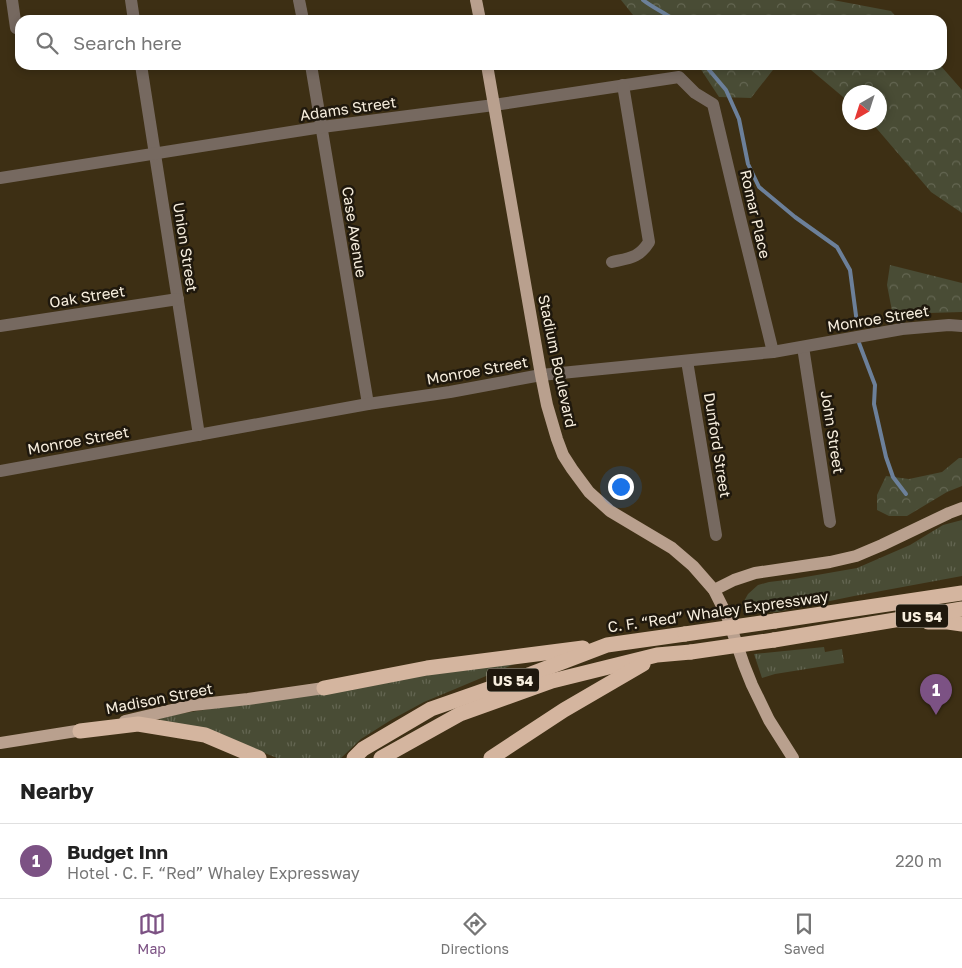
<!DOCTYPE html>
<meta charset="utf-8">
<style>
body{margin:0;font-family:"Golos Text",sans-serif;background:#f6f6f6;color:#222}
.compass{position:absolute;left:842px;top:85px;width:45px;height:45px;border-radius:50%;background:#fff;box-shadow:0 2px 8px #0003;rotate:219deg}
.you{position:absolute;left:620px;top:486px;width:18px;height:18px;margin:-12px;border:4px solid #fff;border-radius:50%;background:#1a73e8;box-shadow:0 0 0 8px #1a73e833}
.badge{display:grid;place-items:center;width:32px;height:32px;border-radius:50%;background:#7c5284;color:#fff;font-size:16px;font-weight:700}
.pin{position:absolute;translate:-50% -41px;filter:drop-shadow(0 1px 2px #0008)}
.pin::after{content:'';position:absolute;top:26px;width:18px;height:15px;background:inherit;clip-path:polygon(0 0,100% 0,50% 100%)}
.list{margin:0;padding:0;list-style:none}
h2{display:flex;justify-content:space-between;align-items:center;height:65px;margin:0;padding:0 20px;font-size:21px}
h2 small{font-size:16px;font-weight:400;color:#767676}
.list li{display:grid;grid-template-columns:32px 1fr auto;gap:15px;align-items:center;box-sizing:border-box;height:75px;padding:0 20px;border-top:1px solid #e0e0e0}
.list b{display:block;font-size:19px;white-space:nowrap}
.list p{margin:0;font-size:16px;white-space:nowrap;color:#767676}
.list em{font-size:16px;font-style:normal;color:#767676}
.icon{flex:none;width:28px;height:28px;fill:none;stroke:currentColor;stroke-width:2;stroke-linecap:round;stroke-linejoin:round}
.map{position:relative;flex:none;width:962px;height:758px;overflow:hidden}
.search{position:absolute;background:#fff;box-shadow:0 2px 8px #0003;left:15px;right:15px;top:15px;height:55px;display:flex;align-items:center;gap:12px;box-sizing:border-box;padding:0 18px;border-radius:15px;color:#767676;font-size:19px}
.sheet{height:140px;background:#fff}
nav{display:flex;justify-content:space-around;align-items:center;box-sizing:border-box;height:70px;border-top:1px solid #e0e0e0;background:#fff;font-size:14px;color:#767676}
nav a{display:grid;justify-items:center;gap:2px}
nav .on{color:#7c5284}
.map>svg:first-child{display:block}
.grass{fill:url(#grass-tufts)}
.forest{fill:url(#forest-crowns)}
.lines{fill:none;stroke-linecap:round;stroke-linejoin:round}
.stream{stroke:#6c809a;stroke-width:4}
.minor{stroke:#766960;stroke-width:12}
.major{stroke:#b9a08e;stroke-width:12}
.highway{stroke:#d4b59f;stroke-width:15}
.highway-bridge{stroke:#d4b59f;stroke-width:15}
.labels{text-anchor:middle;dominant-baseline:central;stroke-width:5;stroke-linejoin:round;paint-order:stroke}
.shield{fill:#1f180d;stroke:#b6ae9f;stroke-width:1}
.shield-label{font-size:14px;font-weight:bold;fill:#f7eede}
.street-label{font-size:15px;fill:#f7eede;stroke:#1f180d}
</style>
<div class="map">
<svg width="962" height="758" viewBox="0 0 962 758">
<defs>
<pattern id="grass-tufts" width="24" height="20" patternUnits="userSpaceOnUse" patternTransform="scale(1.25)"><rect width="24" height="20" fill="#494c35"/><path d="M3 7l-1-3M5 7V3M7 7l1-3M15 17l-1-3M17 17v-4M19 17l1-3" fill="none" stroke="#646652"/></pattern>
<pattern id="forest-crowns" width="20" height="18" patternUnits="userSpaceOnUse" patternTransform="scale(1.25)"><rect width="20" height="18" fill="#494c35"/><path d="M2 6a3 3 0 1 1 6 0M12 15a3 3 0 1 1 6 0" fill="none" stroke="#646652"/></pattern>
</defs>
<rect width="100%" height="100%" fill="#3d2f14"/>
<!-- grass -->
<g class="grass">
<path d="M 962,520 L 962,576 L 854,596 L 777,612 L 743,613 L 743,603 L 748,594 L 758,585 L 769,582 L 794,579 L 857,568 L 910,545 L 943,525 Z"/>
<path d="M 824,647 L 825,652 L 842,649 L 844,663 L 775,674 L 762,678 L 754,654 Z"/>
<path d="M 517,663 L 424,702 L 391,720 L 361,739 L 341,758 L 277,758 L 237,742 L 160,722 L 160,717 L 444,671 Z"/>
</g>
<!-- forest -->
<g class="forest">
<path d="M 621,0 L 833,0 L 891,11 L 899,20 L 637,20 Z"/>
<path d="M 698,65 L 940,65 L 962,90 L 962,213 L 931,192 L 872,123 L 880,122 L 880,92 L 850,92 L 849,102 L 811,70 L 776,66 L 751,98 L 719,97 Z"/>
<path d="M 890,265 L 962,283 L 962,312 L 929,313 L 893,316 L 887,285 Z"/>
<path d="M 959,458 L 962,458 L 962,486 L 947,492 L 907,516 L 889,516 L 877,510 L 877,495 L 886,476 L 909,479 L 942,472 Z"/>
</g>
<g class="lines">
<!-- stream -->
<g class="stream">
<path d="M 643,0 C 653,8 664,12 674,20"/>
<path d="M 705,65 L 726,90 L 739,119 L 748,164 L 759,187 L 795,217 L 837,247 L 850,270 L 857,323"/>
<path d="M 859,343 L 875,385 L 874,404 L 886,457 L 893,477 L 906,494"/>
</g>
<!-- minor -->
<g class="minor">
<path d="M 12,0 L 16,28"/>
<path d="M 131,0 L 134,20"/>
<path d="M 299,0 L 303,20"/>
<path d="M 141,65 L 199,435"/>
<path d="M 311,65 L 368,404"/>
<path d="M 0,178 L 322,127 L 494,105 L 679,77 L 695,93 L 713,104 L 740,218 L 773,352"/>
<path d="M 612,262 C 630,258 639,258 649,242 L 623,85"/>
<path d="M 0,326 L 178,299"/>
<path d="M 803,347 L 830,522"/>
<path d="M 687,361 L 716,535"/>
<path d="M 0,471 L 368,404 L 450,392 L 541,375 L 773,352 L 902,329 L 949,325 L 962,326"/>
</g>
<!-- major -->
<g class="major">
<path d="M 476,0 L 480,20"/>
<path d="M 487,65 L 541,375 L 547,405 L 557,439 L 563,455 L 572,469 L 589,492 L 610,511 L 672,548 L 693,566 L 714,590 L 727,616 L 744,665 L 752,685 L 769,720 L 793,758"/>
<path d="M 714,590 L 734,580 L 755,573 L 830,562 L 856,556 L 882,545 L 949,513 L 962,508"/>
<path d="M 125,721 L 193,705 L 248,699 L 324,688"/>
<path d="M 0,743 L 89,729"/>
</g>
<!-- highway -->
<g class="highway">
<path d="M 775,621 L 962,593"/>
<path d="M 928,622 L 948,622 L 962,624"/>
<path d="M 774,640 L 962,609"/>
<path d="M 324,688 L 427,668 L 583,648"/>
<path d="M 80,731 L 138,724 L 205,735 L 259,758"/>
<path d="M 354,758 L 363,749 L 431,709 L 531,674 L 607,645 L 685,634"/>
<path d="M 381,758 L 460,714 L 552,681 L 657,655 L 691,652"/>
<path d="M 491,758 L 564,710 L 643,664"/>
</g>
<!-- highway-bridge -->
<g class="highway-bridge">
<path d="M 685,634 L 775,621"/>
<path d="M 691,652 L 774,640"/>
</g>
</g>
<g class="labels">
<!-- shield labels -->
<g class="shield">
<rect x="896" y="604.5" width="52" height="23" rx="4"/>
<rect x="487" y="668.5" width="52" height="23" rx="4"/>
</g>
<g class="shield-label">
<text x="922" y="616">US 54</text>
<text x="513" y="680">US 54</text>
</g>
<!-- street labels -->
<g class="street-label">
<text transform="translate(348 108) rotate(-8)">Adams Street</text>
<text transform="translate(756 214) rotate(77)">Romar Place</text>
<text transform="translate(355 232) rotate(81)">Case Avenue</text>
<text transform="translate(186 247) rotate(81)">Union Street</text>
<text transform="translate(87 296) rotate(-9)">Oak Street</text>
<text transform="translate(878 318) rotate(-9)">Monroe Street</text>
<text transform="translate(558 361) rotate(78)">Stadium Boulevard</text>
<text transform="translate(477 370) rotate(-10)">Monroe Street</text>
<text transform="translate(833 432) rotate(81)">John Street</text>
<text transform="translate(78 440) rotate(-10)">Monroe Street</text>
<text transform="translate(718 445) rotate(81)">Dunford Street</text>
<text transform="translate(718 611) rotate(-8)">C. F. “Red” Whaley Expressway</text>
<text transform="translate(159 698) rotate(-11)">Madison Street</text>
</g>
</g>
</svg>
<svg class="compass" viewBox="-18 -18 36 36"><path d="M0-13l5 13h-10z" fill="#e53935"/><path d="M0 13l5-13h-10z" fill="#767676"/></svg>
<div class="you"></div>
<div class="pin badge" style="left:936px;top:715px">1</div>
<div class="search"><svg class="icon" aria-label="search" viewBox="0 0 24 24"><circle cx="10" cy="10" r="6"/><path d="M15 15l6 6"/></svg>Search here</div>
</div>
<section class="sheet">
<h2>Nearby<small></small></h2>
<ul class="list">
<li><span class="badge">1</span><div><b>Budget Inn</b><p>Hotel · C. F. “Red” Whaley Expressway</p></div><em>220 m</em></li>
</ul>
</section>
<nav>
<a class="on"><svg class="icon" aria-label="map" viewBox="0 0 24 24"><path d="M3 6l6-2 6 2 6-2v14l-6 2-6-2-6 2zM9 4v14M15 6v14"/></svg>Map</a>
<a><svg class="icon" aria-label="directions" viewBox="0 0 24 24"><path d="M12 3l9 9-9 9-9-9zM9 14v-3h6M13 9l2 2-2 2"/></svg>Directions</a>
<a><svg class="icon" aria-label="saved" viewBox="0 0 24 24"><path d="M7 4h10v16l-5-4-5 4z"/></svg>Saved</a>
</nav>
